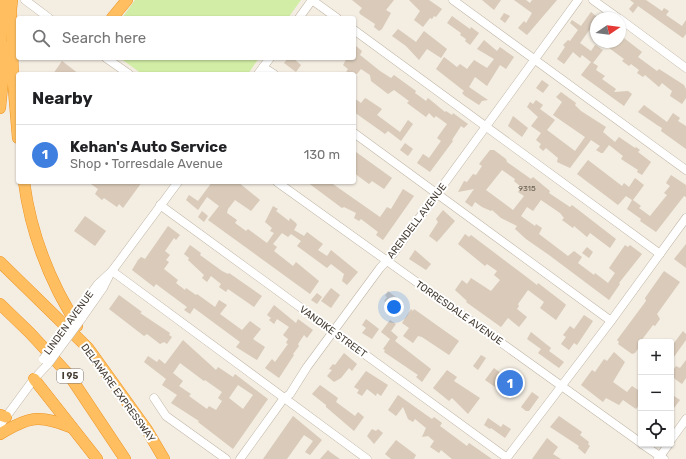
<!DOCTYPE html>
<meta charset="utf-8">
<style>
body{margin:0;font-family:Rubik,sans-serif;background:#f2f2f2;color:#202124}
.controls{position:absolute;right:12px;bottom:12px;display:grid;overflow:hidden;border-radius:4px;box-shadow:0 1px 3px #0004}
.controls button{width:36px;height:36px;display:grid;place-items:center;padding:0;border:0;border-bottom:1px solid #e0e0e0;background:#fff;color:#202124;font:20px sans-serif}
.compass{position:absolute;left:590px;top:12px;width:36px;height:36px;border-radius:50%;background:#fff;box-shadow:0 1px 3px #0004;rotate:77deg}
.you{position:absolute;left:394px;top:307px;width:14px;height:14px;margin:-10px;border:3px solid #fff;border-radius:50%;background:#1a73e8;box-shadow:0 0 0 6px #1a73e833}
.badge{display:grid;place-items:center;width:26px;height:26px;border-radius:50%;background:#b45309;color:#fff;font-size:13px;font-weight:700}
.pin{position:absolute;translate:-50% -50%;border:2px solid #fff;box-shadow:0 1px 4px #0006}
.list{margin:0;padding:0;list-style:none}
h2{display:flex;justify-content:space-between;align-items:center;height:52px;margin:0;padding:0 16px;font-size:17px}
h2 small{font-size:13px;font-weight:400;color:#757577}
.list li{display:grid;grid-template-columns:26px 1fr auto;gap:12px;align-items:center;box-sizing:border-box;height:60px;padding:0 16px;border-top:1px solid #e0e0e0}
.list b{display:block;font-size:15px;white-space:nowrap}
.list p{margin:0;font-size:13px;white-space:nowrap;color:#757577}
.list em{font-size:13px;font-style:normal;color:#757577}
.icon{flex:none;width:22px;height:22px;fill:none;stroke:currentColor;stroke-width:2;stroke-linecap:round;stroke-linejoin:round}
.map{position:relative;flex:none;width:686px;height:459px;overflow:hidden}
.search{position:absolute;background:#fff;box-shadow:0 1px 3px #0004;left:16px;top:16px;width:340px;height:44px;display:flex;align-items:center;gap:10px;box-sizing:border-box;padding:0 14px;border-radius:4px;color:#757577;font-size:15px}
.panel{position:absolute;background:#fff;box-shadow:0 1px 3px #0004;left:16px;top:72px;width:340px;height:112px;border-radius:4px}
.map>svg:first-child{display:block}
.green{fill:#d2eda5}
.building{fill:#d9cab9;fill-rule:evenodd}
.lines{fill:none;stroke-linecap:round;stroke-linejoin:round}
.minor-casing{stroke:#c2b7a7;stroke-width:9}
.highway-casing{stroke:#ee9321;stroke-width:12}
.minor{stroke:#fff;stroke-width:8}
.highway{stroke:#ffbf61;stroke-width:11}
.minor-bridge-casing{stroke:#c2b7a7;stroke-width:9;stroke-linecap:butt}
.minor-bridge{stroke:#fff;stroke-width:8}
.labels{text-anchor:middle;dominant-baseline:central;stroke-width:4;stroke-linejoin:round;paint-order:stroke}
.number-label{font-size:8px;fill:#6a6054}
.shield{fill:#fff;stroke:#7d7670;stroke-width:1}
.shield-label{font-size:9px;font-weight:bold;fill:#453c32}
.street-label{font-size:10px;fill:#453c32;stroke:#fff}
</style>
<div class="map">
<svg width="686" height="459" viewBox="0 0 686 459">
<rect width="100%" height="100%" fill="#f3ede2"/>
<!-- green -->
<g class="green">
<path d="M 135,0 L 301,0 L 288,18 L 122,18 Z"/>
<path d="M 120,58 L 259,58 L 248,74 L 142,74 Z"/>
</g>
<!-- building -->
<g class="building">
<path d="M 352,0 L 394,0 L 386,10 L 391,13 L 382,29 L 379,31 L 374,27 L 375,24 L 360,14 L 359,12 L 362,8 Z"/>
<path d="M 409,0 L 429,0 L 442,9 L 436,17 L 434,16 L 432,19 L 430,18 L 423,27 L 414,20 L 420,11 Z"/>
<path d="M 482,0 L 501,0 L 494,10 Z"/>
<path d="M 514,0 L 526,0 L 530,3 L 532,0 L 557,0 L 527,35 L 518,28 L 524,21 L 526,23 L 532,13 Z"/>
<path d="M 630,0 L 646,0 L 662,11 L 664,8 L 669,11 L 666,15 L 682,26 L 686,20 L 686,34 L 683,38 L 638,6 L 633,13 L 629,9 L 634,3 Z"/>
<path d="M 591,12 L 596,16 L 596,28 L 593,25 L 580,43 L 591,51 L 595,45 L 603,50 L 593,63 L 598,66 L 596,70 L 605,76 L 602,79 L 616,89 L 614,92 L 628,91 L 632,94 L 624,106 L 581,75 L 591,62 L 582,55 L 580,58 L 573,52 L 564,64 L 557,59 L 565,47 L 563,45 L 568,40 L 570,41 L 578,30 L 570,23 L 572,20 L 581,26 Z"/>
<path d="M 504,13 L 510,16 L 505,23 L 500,19 Z"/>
<path d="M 452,16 L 470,29 L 471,27 L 479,33 L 470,45 L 465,41 L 466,39 L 460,35 L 461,33 L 447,23 Z"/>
<path d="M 398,29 L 416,42 L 424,31 L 447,49 L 441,58 L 427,49 L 419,60 L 406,46 L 392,36 Z"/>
<path d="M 620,35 L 642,52 L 638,57 L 657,71 L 659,69 L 684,85 L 686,89 L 686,98 L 682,104 L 670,96 L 672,91 L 662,83 L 659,87 L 645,75 L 643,77 L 637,73 L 639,70 L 631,64 L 629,66 L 622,61 L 624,59 L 605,45 L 607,42 L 620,42 Z"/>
<path d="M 484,40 L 497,51 L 500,47 L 514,57 L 506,69 L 500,65 L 487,86 L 475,77 L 469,87 L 488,100 L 482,101 L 479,105 L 465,96 L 462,93 L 464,91 L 436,69 L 444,57 L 457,67 L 460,64 L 467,69 L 474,60 L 487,68 L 494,59 L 477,49 Z"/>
<path d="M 356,46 L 362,51 L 360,55 L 380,71 L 391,78 L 394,75 L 416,91 L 415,93 L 426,101 L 428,98 L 445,112 L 446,111 L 452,115 L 453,113 L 468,124 L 464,128 L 461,126 L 452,140 L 453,141 L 430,172 L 417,163 L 423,154 L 429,158 L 441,141 L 437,138 L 447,124 L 436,116 L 434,118 L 429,113 L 426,117 L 407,103 L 409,101 L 394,90 L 388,94 L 371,81 L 370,75 L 361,69 L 357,74 L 345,74 L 348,69 L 343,65 L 347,58 L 354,58 L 354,49 Z"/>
<path d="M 288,58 L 293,58 L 301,65 L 296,72 L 284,63 Z"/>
<path d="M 62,61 L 79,74 L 53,74 Z"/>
<path d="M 542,80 L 549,85 L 543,93 L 536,88 Z"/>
<path d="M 561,92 L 576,103 L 575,105 L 581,111 L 606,127 L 603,132 L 615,142 L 619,137 L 635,148 L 636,147 L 640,150 L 638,152 L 651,162 L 642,175 L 637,172 L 638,170 L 621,159 L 623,156 L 609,145 L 603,153 L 601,153 L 596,150 L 600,146 L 591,140 L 570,168 L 557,162 L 558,158 L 546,148 L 543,151 L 539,147 L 541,144 L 536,140 L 541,133 L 531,126 L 538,117 L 527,107 L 530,102 L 533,104 L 536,100 L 543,105 L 540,109 L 555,120 L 547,130 L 575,151 L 585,137 L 553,115 L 562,102 L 556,97 Z"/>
<path d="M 354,98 L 361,103 L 365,98 L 367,99 L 382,109 L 377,115 L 400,132 L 408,120 L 413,124 L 401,141 L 388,131 L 385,134 L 354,112 Z"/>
<path d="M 644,105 L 667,122 L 673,113 L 680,118 L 678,121 L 686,126 L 686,149 L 661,131 L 662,128 L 657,125 L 638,112 Z"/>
<path d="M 513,116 L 528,128 L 522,137 L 508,126 Z"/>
<path d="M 405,143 L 413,149 L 408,156 L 400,150 Z"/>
<path d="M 490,150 L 494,150 L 506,159 L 507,162 L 531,179 L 533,177 L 550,191 L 549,193 L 570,207 L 572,205 L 616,239 L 610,248 L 590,233 L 587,237 L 574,226 L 573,228 L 562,220 L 564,218 L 560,213 L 541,200 L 533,211 L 527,207 L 521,216 L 535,226 L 536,224 L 542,228 L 539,234 L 568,256 L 574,251 L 582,257 L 578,263 L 594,275 L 595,273 L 608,283 L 615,273 L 609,268 L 625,245 L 628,247 L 630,245 L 642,254 L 619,283 L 620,284 L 609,300 L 549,255 L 526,239 L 515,229 L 517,226 L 501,218 L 492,210 L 491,211 L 482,207 L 475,202 L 472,207 L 465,202 L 474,189 L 458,192 L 464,181 L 467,182 L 473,174 L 476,175 L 482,166 L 479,164 ZM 502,170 L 515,179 L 514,181 L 521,187 L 518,192 L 524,196 L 513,210 L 486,190 Z"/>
<path d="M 356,152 L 392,178 L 384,189 L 372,181 L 369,184 L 354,173 L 354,156 Z"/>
<path d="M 588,160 L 622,186 L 624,183 L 629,187 L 635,178 L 644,185 L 633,200 L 641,206 L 639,208 L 650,216 L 667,195 L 664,193 L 670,186 L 666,183 L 671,175 L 686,185 L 686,197 L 684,196 L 656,232 L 640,221 L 641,219 L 627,209 L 632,200 L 626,196 L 618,205 L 577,174 Z"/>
<path d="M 88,182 L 142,182 L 123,208 L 119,204 L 117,207 L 104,198 L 102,200 L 95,194 L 98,189 Z"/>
<path d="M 212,182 L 238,182 L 260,200 L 251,211 L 235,200 L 228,209 L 227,213 L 237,220 L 235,223 L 246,231 L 248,229 L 267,243 L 274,233 L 270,231 L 272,228 L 265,222 L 273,206 L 278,209 L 276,211 L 289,221 L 290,218 L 296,223 L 297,225 L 294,230 L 304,236 L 307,232 L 323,244 L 318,250 L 327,256 L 331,250 L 358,272 L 347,285 L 342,281 L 344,274 L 331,264 L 327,268 L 297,246 L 301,241 L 291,234 L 288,237 L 282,233 L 273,244 L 277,247 L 274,251 L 293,266 L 296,262 L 319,281 L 310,294 L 208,220 L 219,206 L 207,197 L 198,210 L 186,200 L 189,195 L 198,201 Z"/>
<path d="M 307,182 L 330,182 L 380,217 L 387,207 L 391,209 L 403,189 L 414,196 L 383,240 L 376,235 L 378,232 L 361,219 L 359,221 L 354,218 L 356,213 L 344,207 L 342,208 Z"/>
<path d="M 443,210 L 455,221 L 437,242 L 429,236 L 438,222 L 436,219 Z"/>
<path d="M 202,211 L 208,216 L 204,222 L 198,217 Z"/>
<path d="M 85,216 L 106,231 L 95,246 L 74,231 Z"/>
<path d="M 168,226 L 180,235 L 176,240 L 174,238 L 165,251 L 170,255 L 166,260 L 169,262 L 164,269 L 178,280 L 176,283 L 185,290 L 186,288 L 196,295 L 197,294 L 215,307 L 219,300 L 227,305 L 220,314 L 242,330 L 250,321 L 261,329 L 253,339 L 265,347 L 257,360 L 236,347 L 240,342 L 194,308 L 190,314 L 184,310 L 187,307 L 156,284 L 154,287 L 132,270 L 138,260 L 141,257 L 145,259 Z"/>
<path d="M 465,234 L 469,237 L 471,235 L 524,275 L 537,285 L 538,283 L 564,303 L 566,305 L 556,320 L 540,308 L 544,302 L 528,290 L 518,304 L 519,306 L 517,309 L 527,317 L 519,327 L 508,318 L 501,327 L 466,302 L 467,301 L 455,290 L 462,280 L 467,284 L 471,278 L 491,291 L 500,280 L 494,275 L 497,271 L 487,264 L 485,266 L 458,244 Z"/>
<path d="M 686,244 L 686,268 L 674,259 Z"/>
<path d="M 190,245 L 201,253 L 200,255 L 222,271 L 228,274 L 229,273 L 262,296 L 254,307 L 228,289 L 226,292 L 219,287 L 221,284 L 211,276 L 207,282 L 202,278 L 204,275 L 188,260 L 189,258 L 184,254 Z"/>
<path d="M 587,247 L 593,252 L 589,258 L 582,253 Z"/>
<path d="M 415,250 L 431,264 L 426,270 L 409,259 Z"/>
<path d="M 664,271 L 680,282 L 657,314 L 660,319 L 655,326 L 653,325 L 638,345 L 640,346 L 635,353 L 632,354 L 618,344 L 619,342 L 617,340 L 646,301 L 645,298 Z"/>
<path d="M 331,288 L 340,295 L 331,308 L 321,301 Z"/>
<path d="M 388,291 L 397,298 L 391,306 L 384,301 L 387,297 L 385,296 Z"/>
<path d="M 317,293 L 322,297 L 317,304 L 311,300 Z"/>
<path d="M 119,295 L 142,312 L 140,313 L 170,333 L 169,335 L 172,337 L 167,344 L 164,342 L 160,344 L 147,334 L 144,336 L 109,309 Z"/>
<path d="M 274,305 L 296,323 L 298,319 L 313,330 L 307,338 L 304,335 L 298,344 L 299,346 L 293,354 L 294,355 L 279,378 L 265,368 L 272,359 L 275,362 L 288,344 L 286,343 L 288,339 L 283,335 L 289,327 L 277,319 L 274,324 L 269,320 L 271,318 L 267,315 Z"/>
<path d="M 411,309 L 413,311 L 414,309 L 459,341 L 449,355 L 422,337 L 418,336 L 413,343 L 403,336 L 409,328 L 402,323 Z"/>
<path d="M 584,315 L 593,321 L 577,345 L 574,343 L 569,350 L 561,344 L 566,337 L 563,335 L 570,326 L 574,329 Z"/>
<path d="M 366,319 L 379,329 L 372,339 L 362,333 L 366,328 L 362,325 Z"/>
<path d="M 390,320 L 396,324 L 391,331 L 398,337 L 395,341 L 431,369 L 422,382 L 416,377 L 418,375 L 384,352 L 385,350 L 383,349 L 390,339 L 381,332 Z"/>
<path d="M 683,331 L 686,334 L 686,340 L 671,361 L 671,347 Z"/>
<path d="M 531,332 L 551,348 L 549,351 L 564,362 L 559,368 L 538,353 L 541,349 L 527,339 Z"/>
<path d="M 183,340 L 216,370 L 218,367 L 233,377 L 235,374 L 268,399 L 233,449 L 198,422 L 199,421 L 171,403 L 177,395 L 162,385 L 166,379 L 144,362 L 148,356 L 157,362 L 159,359 L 165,364 ZM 180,363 L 204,381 L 205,380 L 222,392 L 218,398 L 222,401 L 216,410 L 209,406 L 207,409 L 189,396 L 191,394 L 179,386 L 183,381 L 173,373 ZM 238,385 L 253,395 L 243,409 L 229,398 Z"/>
<path d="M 614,352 L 625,362 L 613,382 L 627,392 L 632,386 L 641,392 L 641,403 L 636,409 L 623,400 L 619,405 L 606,398 L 603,402 L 581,385 L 592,370 L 595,372 L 604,359 L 607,361 Z"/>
<path d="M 344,353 L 357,364 L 352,371 L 349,368 L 341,378 L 334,382 L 327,376 L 332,370 L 329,369 L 333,364 L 335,365 Z"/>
<path d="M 481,355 L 486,358 L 478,370 L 473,366 Z"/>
<path d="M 686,360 L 686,378 L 682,384 L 675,379 L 671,373 L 676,366 L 680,368 Z"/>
<path d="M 494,368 L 513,382 L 505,394 L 485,380 Z"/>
<path d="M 447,370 L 457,377 L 454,381 L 480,398 L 468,414 L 452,398 L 449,401 L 433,388 Z"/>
<path d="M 366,371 L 388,385 L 381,396 L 377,393 L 376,396 L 367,389 L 362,396 L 357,393 L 359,390 L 354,387 Z"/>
<path d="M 320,385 L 338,398 L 336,402 L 355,416 L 358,412 L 364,417 L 354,431 L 326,407 L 326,405 L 312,394 Z"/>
<path d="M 532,392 L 539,397 L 529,411 L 526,411 L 521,407 Z"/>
<path d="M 671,394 L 680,400 L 671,412 Z"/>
<path d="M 398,395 L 432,419 L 434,417 L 442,423 L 440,426 L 467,446 L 469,443 L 492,459 L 452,459 L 441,450 L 439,453 L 430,447 L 434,441 L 428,436 L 422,437 L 426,428 L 415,419 L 413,422 L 408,419 L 403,407 L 396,416 L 388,410 Z"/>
<path d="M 293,416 L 322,440 L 310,455 L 305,452 L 313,441 L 304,435 L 287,459 L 263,459 Z"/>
<path d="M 559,416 L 582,432 L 580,435 L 589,442 L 588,444 L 590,446 L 585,454 L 578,448 L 579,446 L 550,427 Z"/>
<path d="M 488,418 L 501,427 L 503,424 L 511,429 L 505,438 L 491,428 L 490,429 L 484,425 Z"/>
<path d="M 372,429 L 376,431 L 378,429 L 383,433 L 374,444 L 367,436 Z"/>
<path d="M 547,438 L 558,447 L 553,454 L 561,459 L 532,459 Z"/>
<path d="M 396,440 L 416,455 L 414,459 L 391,459 L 385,454 Z"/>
<path d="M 328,450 L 330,452 L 340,459 L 320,459 Z"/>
</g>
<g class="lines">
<defs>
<g id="minor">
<path d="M 25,0 L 49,18"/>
<path d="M 312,0 L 337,18"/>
<path d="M 453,0 L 686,170"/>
<path d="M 593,0 L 618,18"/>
<path d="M 299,18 L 312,0"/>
<path d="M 620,19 L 686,68"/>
<path d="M 354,30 L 660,254"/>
<path d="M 106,58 L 129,74"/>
<path d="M 263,67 L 274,74"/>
<path d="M 258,74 L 270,58"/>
<path d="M 354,133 L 611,321"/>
<path d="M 277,182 L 641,443"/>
<path d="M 160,205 L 507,458"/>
<path d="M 112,271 L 367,459"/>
<path d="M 78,311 L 98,284 L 112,271 L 178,182"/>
<path d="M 82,318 L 103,288 L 109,276"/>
<path d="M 154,398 L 166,416 L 226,459"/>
<path d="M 0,425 L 34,379 L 48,364"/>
<path d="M 671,440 L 686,419"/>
<path d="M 642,444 L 664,459"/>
<path d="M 240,459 L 284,398 L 290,394 L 307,367 L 380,268 L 393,254 L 578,0"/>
<path d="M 506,459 L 611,321 L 686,218"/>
<path d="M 658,459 L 669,444"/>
</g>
<g id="highway">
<path d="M 11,12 L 13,79 L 18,138"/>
<path d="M 10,18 L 12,0"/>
<path d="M 112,18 L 127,0"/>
<path d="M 0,48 L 4,0"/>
<path d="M 0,108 L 6,47"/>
<path d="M 24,182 C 29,220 41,257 58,291 C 64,303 71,314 77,326"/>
<path d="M 0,262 L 88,348 L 147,430 L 164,459"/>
<path d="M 0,304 L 30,333 L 69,375 L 125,459"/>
<path d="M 34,379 L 97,459"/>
<path d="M 0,415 L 6,417"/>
<path d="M 0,434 C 28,417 39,414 70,427"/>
</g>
</defs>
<!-- minor casing -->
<use href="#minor" class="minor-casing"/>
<!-- highway casing -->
<use href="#highway" class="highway-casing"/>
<!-- minor -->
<use href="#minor" class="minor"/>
<!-- highway -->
<use href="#highway" class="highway"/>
<defs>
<g id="minor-bridge">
<path d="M 43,359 L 78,311"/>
<path d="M 48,364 L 82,318"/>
</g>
</defs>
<!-- minor-bridge casing -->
<use href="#minor-bridge" class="minor-bridge-casing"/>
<!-- minor-bridge -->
<use href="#minor-bridge" class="minor-bridge"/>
</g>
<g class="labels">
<!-- number labels -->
<g class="number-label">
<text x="527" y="188">9315</text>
</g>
<!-- shield labels -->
<rect class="shield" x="57" y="369" width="26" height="14" rx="3"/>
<g class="shield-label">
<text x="70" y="376">I 95</text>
</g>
<!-- street labels -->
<g class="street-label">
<text transform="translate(417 221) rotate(-53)">ARENDELL AVENUE</text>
<text transform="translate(459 313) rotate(35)">TORRESDALE AVENUE</text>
<text transform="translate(69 323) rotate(-54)">LINDEN AVENUE</text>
<text transform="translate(333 332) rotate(36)">VANDIKE STREET</text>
<text transform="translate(118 393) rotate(54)">DELAWARE EXPRESSWAY</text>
</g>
</g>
</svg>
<div class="controls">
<button>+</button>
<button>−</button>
<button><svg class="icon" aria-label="locate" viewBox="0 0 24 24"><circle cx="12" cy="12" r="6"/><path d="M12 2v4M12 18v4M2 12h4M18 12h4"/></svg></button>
</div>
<svg class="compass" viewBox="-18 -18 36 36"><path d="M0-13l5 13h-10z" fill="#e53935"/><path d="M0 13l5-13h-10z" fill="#757577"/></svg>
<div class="you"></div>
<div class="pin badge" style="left:510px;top:383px;background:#3f7fe0">1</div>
<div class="search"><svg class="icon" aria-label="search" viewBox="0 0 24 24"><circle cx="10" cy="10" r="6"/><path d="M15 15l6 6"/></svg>Search here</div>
<section class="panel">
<h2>Nearby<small></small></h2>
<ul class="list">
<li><span class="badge" style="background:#3f7fe0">1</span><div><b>Kehan's Auto Service</b><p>Shop · Torresdale Avenue</p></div><em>130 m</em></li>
</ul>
</section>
</div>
